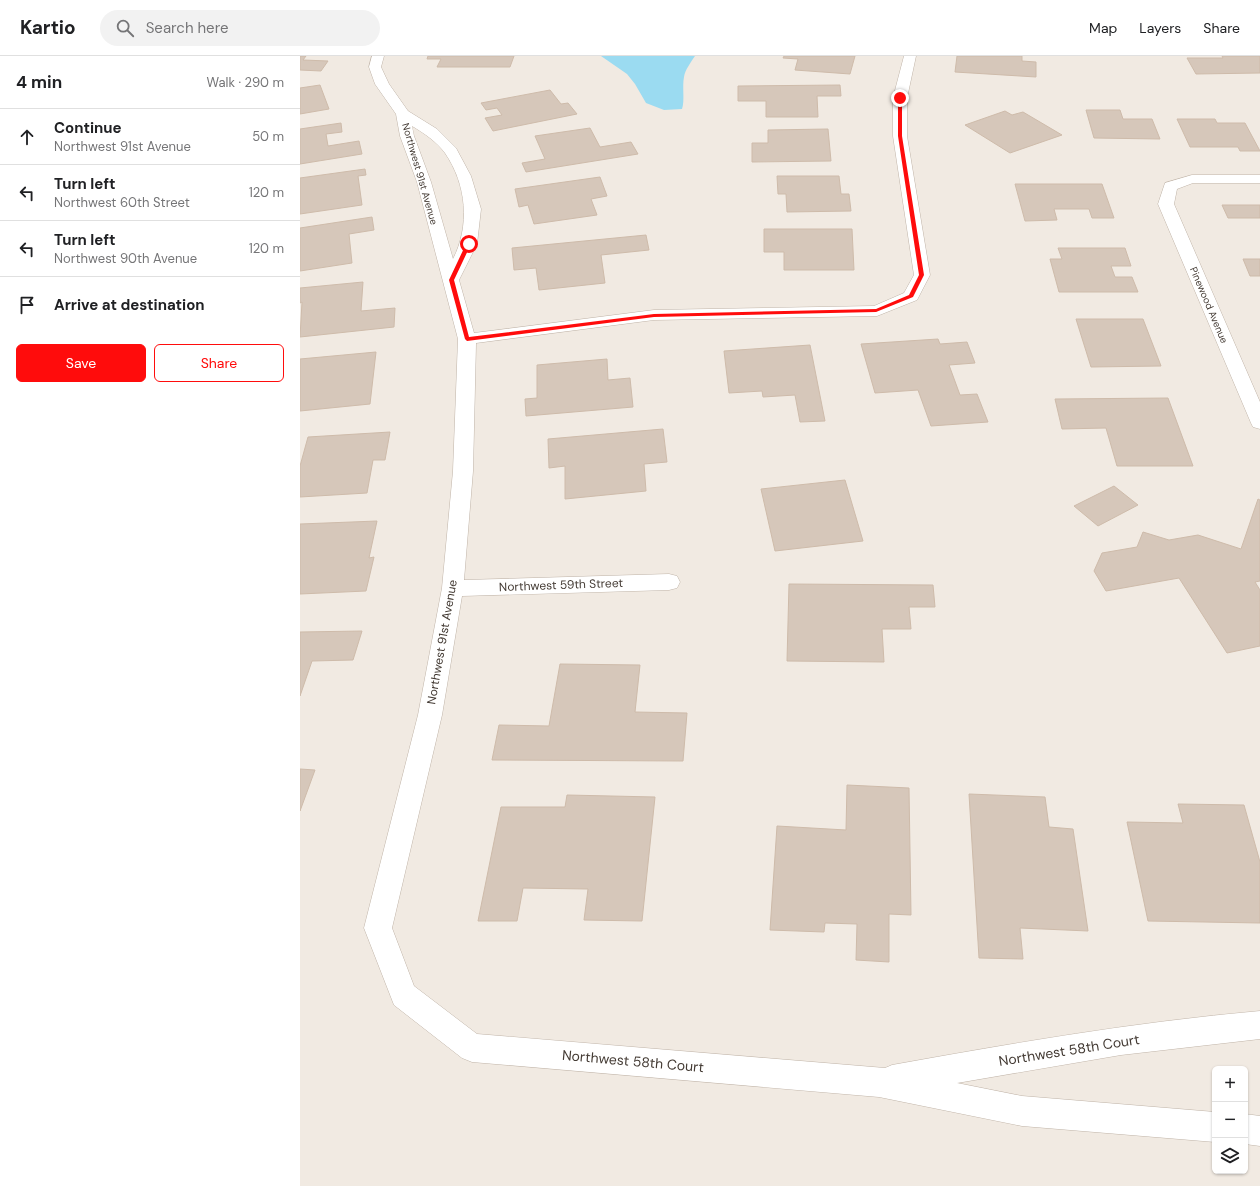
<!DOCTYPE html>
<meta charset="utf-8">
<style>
body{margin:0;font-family:"DM Sans",sans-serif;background:#f2f2f2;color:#202124}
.controls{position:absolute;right:12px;bottom:12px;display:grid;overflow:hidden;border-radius:6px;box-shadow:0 1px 3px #0004}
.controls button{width:36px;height:36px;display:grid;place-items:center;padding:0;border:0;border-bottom:1px solid #e0e0e0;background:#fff;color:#202124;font:20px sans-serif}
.stop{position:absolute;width:12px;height:12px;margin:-9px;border:3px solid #ff0c0c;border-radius:50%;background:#fff}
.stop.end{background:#ff0c0c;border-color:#fff;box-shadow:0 1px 4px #0008}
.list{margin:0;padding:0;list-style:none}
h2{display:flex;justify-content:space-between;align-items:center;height:52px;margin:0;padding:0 16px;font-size:17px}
h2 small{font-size:13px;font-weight:400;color:#757577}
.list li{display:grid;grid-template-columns:26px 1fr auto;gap:12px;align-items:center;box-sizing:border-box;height:56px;padding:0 16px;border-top:1px solid #e0e0e0}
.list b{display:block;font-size:15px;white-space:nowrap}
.list p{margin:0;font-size:13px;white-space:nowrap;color:#757577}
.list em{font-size:13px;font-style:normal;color:#757577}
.actions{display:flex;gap:8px;padding:12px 16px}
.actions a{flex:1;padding:9px 0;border:1px solid #ff0c0c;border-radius:6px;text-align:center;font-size:14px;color:#ff0c0c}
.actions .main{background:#ff0c0c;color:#fff}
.icon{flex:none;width:22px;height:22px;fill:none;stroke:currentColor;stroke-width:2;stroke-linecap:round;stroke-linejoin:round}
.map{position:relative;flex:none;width:960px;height:1130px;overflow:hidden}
header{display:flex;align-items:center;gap:24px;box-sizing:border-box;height:56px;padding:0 20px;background:#fff;border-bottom:1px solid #e0e0e0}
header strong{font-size:19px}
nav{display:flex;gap:22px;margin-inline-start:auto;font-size:14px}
.search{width:280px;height:36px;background:#f2f2f2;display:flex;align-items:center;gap:10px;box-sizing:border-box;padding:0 14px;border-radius:22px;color:#757577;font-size:15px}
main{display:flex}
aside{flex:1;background:#fff}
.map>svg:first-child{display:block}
.water{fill:#9bdbf1}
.building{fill:#d6c7ba;stroke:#cebbaa}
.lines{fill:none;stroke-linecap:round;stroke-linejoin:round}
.minor-casing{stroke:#c0b4a8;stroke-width:1}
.minor{fill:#fff;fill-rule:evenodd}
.route{fill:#ff0c0c}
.labels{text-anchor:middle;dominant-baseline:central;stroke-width:3;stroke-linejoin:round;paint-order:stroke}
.far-street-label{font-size:10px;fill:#433a33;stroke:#fff}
.street-label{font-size:12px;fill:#433a33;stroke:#fff}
.near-street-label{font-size:14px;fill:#433a33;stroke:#fff}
</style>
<header>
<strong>Kartio</strong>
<div class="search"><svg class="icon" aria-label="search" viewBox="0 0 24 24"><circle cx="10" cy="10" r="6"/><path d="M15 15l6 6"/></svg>Search here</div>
<nav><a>Map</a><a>Layers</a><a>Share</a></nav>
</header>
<main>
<aside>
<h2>4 min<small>Walk · 290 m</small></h2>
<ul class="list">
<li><svg class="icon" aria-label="ahead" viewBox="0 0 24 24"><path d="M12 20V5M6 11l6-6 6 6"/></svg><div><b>Continue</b><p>Northwest 91st Avenue</p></div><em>50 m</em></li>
<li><svg class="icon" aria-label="left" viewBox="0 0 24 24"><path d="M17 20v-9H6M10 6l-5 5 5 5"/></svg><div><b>Turn left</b><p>Northwest 60th Street</p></div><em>120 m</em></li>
<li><svg class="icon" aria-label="left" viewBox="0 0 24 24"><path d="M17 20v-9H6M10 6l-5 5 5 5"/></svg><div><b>Turn left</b><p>Northwest 90th Avenue</p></div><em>120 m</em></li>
<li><svg class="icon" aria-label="arrive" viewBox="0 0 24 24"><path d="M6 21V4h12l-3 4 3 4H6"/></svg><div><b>Arrive at destination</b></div></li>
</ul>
<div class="actions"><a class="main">Save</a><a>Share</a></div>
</aside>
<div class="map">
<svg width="960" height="1130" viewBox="0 0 960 1130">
<rect width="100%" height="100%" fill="#f1eae2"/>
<!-- water -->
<path class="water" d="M 301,0 L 395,0 C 391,6 385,14 384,21 C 382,30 385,45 382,53 L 364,54 L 346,47 L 335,28 L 327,18 Z"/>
<!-- building -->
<g class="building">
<path d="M 0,0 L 6,0 L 3,4 L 28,5 L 21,15 L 0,14 Z"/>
<path d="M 128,0 L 214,0 L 210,11 L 137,11 L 141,3 L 127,3 Z"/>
<path d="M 484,0 L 555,0 L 550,18 L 495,14 L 498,3 L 483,2 Z"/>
<path d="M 657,0 L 722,0 L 722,5 L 736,6 L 736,21 L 655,16 Z"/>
<path d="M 922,0 L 960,0 L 960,17 L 896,18 L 887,2 L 923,2 Z"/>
<path d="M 20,29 L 29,53 L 0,58 L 0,32 Z"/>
<path d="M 540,29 L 541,40 L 517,40 L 518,61 L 466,61 L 466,45 L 438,45 L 438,30 Z"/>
<path d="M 250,34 L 261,48 L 268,47 L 277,58 L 193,75 L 185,62 L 202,59 L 197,52 L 186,54 L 181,47 Z"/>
<path d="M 786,54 L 820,54 L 823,63 L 852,63 L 860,83 L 794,82 Z"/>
<path d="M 705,55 L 712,59 L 723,56 L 762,79 L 710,97 L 665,69 Z"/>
<path d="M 877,63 L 915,63 L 917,67 L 945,67 L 960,95 L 940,95 L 938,91 L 890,91 Z"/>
<path d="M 41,67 L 42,76 L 26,78 L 28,90 L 59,85 L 62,98 L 0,108 L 0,73 Z"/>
<path d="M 290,72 L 300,91 L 331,86 L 338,98 L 226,116 L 222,107 L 245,103 L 235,80 Z"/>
<path d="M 528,73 L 531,105 L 452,106 L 452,87 L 468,87 L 468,74 Z"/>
<path d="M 65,113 L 66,119 L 58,120 L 62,149 L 0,158 L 0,122 Z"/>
<path d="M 477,120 L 539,120 L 541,138 L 549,138 L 551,155 L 487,156 L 486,138 L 478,138 Z"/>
<path d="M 300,121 L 307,140 L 291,143 L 297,159 L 234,168 L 228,149 L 219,151 L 215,133 Z"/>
<path d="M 715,128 L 802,128 L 814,162 L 792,162 L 789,153 L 754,153 L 757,164 L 725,165 Z"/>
<path d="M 922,149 L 960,149 L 960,162 L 928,162 Z"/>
<path d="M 72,161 L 74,174 L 49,178 L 52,207 L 0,215 L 0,172 Z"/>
<path d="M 464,173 L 552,173 L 554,214 L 484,214 L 484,196 L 464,196 Z"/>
<path d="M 346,179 L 349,194 L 301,199 L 305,227 L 239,234 L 236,212 L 214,214 L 212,192 Z"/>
<path d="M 758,192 L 825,192 L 831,210 L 811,210 L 815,221 L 832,221 L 838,236 L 759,236 L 750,203 L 762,203 Z"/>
<path d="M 943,203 L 960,203 L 960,220 L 950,220 Z"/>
<path d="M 63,226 L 61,255 L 95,252 L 94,271 L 0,281 L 2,246 L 0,247 L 0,232 Z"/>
<path d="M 776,263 L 843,263 L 861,310 L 791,311 Z"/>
<path d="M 638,283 L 640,288 L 667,286 L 675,307 L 649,309 L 660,339 L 677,338 L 688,366 L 631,370 L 618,334 L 575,337 L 561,288 Z"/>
<path d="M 510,289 L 525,365 L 500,366 L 495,339 L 463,341 L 462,335 L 429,337 L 424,295 Z"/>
<path d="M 76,296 L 70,348 L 0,355 L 0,303 Z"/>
<path d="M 307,303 L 308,324 L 330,322 L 333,351 L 226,360 L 225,343 L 237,342 L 237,309 Z"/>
<path d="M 868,342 L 893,410 L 817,410 L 806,372 L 762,373 L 755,343 Z"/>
<path d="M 363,373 L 367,406 L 344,408 L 346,435 L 265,443 L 265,410 L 249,412 L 248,383 Z"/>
<path d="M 90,376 L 85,404 L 73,404 L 67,437 L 0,441 L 0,410 L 8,381 Z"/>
<path d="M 545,424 L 563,485 L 475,495 L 461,433 Z"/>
<path d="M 814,430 L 838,449 L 798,470 L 774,450 Z"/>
<path d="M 958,443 L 960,444 L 960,525 L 955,526 L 960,534 L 960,590 L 927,597 L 879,522 L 806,535 L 794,515 L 802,497 L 837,491 L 843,476 L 869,484 L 898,479 L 941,493 Z"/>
<path d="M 77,465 L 69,502 L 74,501 L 66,535 L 0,538 L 0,468 Z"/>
<path d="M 489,528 L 633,529 L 635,551 L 609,551 L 611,573 L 582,573 L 584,606 L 487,605 Z"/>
<path d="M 62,575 L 53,604 L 12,605 L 0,640 L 0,576 Z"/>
<path d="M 260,608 L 340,609 L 335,656 L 387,657 L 383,705 L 192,704 L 199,669 L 249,670 Z"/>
<path d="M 0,713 L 15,714 L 0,755 Z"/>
<path d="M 547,729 L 609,732 L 611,859 L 589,858 L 589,906 L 556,904 L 557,868 L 525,867 L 524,876 L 470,874 L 477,770 L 546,774 Z"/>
<path d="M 669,738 L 745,741 L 749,771 L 773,773 L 788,875 L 720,872 L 723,903 L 679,902 Z"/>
<path d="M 267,739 L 355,741 L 342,865 L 284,864 L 288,833 L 223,832 L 217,865 L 178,865 L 201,751 L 265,751 Z"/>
<path d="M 878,748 L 944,749 L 960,806 L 960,867 L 848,865 L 827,766 L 883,767 Z"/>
</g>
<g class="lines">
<defs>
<g id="minor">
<path d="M 72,0 L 84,0 L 81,11 L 89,28 L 108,55 L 137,73 L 156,92 L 171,120 L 181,153 L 177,188 L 159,224 L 174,277 L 354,254 L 574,250 L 604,237 L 614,219 L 593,80 L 593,42 L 604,0 L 616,0 L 607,42 L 607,80 L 630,219 L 617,244 L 577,260 L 354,264 L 176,287 L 173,415 L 164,524 L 369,518 L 377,520 L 380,526 L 377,532 L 369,534 L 162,540 L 142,659 L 92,872 L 114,930 L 177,978 L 585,1012 L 592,1009 C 714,987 836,966 960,955 L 960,983 L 821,999 L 657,1027 L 722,1040 L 915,1056 L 915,1086 L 722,1070 L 579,1041 L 172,1006 L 162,1002 L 94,949 L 64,872 L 118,659 L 142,532 L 153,415 L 158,283 L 117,126 L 100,80 L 96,58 L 75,28 L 69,11 ZM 112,70 C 124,77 137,86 145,97 C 167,129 170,170 153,203 L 131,126 L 114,80 Z"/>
<path d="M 892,119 L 960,119 L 960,127 L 893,127 L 877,133 L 874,148 L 960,346 L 960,373 L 953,371 L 951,367 L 858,148 L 865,127 Z"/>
<path d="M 945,1058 L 960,1060 L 960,1090 L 945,1088 Z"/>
</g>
</defs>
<!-- minor casing -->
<use href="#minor" class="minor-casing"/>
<!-- minor -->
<use href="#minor" class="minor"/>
</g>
<!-- route -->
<path class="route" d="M 600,41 L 602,42 L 602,80 L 624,219 L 613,241 L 576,256 L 354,261 L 167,285 L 165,283 L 149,224 L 166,188 L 169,187 L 171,188 L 154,224 L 169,281 L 354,258 L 576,253 L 609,239 L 619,219 L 598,80 L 598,42 Z"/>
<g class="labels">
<!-- far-street labels -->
<g class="far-street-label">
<text transform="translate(120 118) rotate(74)">Northwest 91st Avenue</text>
<text transform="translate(909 249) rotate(67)">Pinewood Avenue</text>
</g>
<!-- street labels -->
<g class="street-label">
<text transform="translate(261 529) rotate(-2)">Northwest 59th Street</text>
<text transform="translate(142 586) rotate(-80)">Northwest 91st Avenue</text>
</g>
<!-- near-street labels -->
<g class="near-street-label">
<text transform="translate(769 994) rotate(-9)">Northwest 58th Court</text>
<text transform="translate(333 1005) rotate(5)">Northwest 58th Court</text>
</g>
</g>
</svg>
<div class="controls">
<button>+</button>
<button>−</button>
<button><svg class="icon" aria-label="layers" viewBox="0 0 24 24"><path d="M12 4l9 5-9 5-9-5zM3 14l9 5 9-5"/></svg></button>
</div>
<div class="stop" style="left:169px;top:188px"></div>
<div class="stop end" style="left:600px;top:42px"></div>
</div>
</main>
